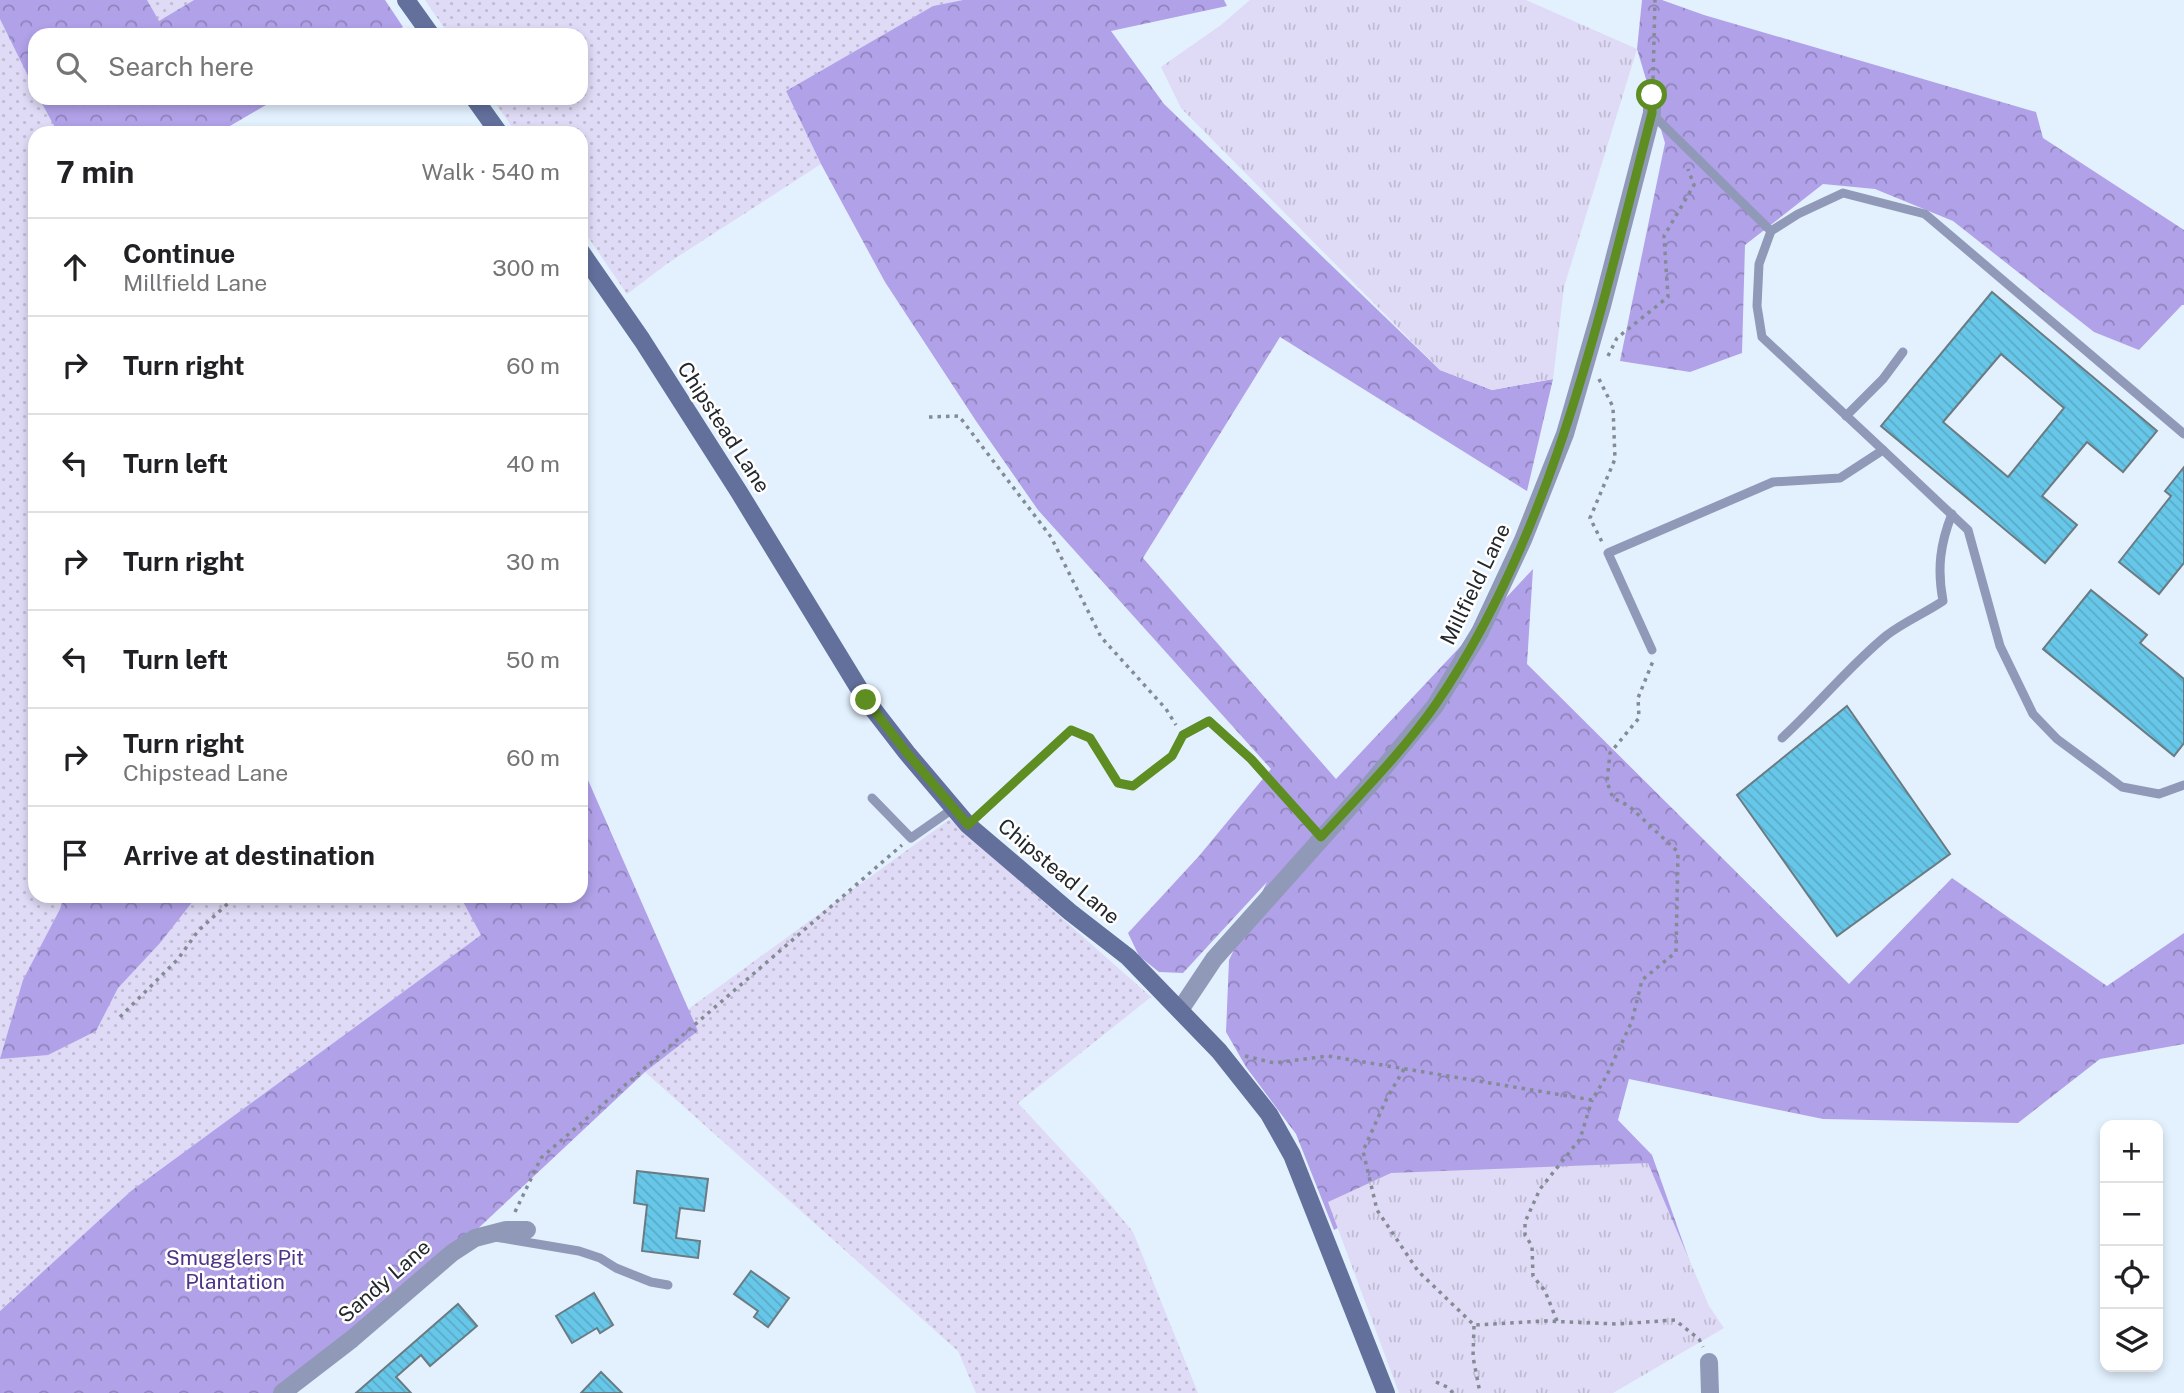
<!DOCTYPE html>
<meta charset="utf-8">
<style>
body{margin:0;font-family:"Public Sans",sans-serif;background:#f6f6f6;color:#202124}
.controls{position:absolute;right:21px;bottom:21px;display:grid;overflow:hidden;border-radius:14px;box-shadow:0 4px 10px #0003}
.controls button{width:63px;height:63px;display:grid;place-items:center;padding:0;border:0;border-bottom:2px solid #e0e0e0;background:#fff;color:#202124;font:35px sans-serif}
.stop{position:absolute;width:21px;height:21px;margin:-16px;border:5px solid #5e8d22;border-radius:50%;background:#fff}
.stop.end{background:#5e8d22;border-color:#fff;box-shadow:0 2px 7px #0008}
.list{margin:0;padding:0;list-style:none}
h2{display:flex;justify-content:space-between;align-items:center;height:91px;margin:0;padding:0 28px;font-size:30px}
h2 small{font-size:23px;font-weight:400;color:#757577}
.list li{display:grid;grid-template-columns:46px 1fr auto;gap:21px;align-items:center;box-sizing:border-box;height:98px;padding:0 28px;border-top:2px solid #e0e0e0}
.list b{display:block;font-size:26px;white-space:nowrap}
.list p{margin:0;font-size:23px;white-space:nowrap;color:#757577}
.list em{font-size:23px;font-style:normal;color:#757577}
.icon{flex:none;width:38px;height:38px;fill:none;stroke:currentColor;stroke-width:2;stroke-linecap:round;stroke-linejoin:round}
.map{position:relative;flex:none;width:2184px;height:1393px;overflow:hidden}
.search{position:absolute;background:#fff;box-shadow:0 4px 10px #0003;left:28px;top:28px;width:560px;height:77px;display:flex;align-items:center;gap:18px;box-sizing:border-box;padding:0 24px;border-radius:21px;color:#757577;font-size:26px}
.panel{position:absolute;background:#fff;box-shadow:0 4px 10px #0003;left:28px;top:126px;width:560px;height:777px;border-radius:21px}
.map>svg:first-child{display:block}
.grass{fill:url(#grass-dots)}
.forest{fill:url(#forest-crowns)}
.park{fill:url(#park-tufts)}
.building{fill:url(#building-back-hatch);stroke:#6a7b82;stroke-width:2;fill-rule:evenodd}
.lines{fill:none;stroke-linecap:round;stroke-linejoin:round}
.path{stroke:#838c95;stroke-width:3.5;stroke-dasharray:3.5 5;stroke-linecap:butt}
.lane{stroke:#909ab8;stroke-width:9}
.street{stroke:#909ab8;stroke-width:18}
.secondary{stroke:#63709c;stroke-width:18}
.route{stroke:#5e8d22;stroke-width:9}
.labels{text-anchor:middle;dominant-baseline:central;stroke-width:5;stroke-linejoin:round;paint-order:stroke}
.street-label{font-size:21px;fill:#23282d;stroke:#fff}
.park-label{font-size:21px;fill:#4e3487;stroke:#fff}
</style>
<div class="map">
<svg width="2184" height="1393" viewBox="0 0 2184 1393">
<defs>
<pattern id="grass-dots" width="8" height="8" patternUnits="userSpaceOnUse" patternTransform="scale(1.75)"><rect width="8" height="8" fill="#dfdaf5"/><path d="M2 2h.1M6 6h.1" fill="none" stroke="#bfbbd2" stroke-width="1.8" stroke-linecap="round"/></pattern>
<pattern id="forest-crowns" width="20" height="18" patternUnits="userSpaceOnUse" patternTransform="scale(1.75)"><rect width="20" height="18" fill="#b1a1e8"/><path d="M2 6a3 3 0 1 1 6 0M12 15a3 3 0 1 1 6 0" fill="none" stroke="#9083bc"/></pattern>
<pattern id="park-tufts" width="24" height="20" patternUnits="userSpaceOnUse" patternTransform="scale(1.75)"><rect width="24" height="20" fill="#dfdaf5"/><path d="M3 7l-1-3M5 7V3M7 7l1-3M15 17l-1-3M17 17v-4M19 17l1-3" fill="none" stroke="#bfbbd2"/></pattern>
<pattern id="building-back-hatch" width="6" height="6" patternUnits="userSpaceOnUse" patternTransform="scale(1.75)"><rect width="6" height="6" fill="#67c7e9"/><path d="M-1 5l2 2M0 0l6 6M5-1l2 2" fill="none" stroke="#59abc8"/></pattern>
</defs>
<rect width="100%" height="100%" fill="#e3f1fe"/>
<!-- grass -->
<g class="grass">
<path d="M 0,0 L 13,0 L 35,45 L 35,98 L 62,98 L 79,133 L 35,133 L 35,896 L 462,896 L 481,935 L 131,1191 L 0,1311 Z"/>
<path d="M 147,0 L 194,0 L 158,22 Z"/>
<path d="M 425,0 L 963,0 L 933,6 L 786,91 L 821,164 L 668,263 L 627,294 L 581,227 L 581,133 L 516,133 L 492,98 L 581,98 L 581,35 L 449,35 Z"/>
<path d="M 950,819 L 1151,997 L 1018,1103 L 1094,1185 L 1133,1232 L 1198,1393 L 976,1393 L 958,1351 L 645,1072 L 698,1031 L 687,1010 Z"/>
</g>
<!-- forest -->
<g class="forest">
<path d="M 0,0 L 147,0 L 159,21 L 194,0 L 385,0 L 403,27 L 389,35 L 35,35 L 35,90 L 0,19 Z"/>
<path d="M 963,0 L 1224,0 L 1227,6 L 1111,31 L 1164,104 L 1440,370 L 1492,390 L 1553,379 L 1527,491 L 1280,337 L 1143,558 L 1336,779 L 1533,569 L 1527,664 L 1849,984 L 1952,878 L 2107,986 L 2184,933 L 2184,1044 L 2100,1059 L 2018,1123 L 1823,1119 L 1629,1079 L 1618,1120 L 1652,1155 L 1698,1285 L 1387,1202 L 1334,1230 L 1296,1134 L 1246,1067 L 1226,1032 L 1229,960 L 1267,882 L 1183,973 L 1159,972 L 1139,956 L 1128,933 L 1199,856 L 1271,769 L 1038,510 L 976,421 L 885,282 L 821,164 L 786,91 L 933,6 Z"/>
<path d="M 1642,0 L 1662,0 L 1704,15 L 2036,112 L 2043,138 L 2184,230 L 2184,305 L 2182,305 L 2139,350 L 2094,332 L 1953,221 L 1875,189 L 1823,184 L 1745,245 L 1742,353 L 1690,372 L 1620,361 L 1665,143 L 1637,49 Z"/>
<path d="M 39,98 L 278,98 L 218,133 L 58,133 Z"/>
<path d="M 581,764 L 698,1031 L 645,1072 L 452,1253 L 280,1393 L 0,1393 L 0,1311 L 131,1191 L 481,935 L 460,896 L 581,896 Z"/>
<path d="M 64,896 L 197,896 L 160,943 L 118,988 L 96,1031 L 48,1055 L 0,1059 L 23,980 L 60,909 Z"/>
</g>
<!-- park -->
<g class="park">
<path d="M 1250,0 L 1526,0 L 1637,49 L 1564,287 L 1553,379 L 1492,390 L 1440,370 L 1181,108 L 1161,67 L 1221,25 Z"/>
<path d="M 1648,1163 L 1709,1306 L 1724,1328 L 1613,1393 L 1399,1393 L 1328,1202 L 1391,1173 Z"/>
</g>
<!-- building -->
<g class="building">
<path d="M 1992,292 L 2157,431 L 2123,472 L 2087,442 L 2042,496 L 2077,525 L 2045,563 L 1881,426 ZM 2001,354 L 2064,408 L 2008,477 L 1943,422 Z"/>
<path d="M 2184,467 L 2184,563 L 2159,594 L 2119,562 L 2171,496 L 2165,491 Z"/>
<path d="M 2091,590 L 2147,635 L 2140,643 L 2184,679 L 2184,743 L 2174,756 L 2043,649 Z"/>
<path d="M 1847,706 L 1950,854 L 1837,936 L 1737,795 Z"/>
<path d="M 637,1171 L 708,1179 L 704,1211 L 680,1208 L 676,1238 L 700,1241 L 698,1258 L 642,1251 L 647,1205 L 634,1203 Z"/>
<path d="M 751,1271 L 789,1298 L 768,1327 L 754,1317 L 758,1311 L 734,1294 Z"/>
<path d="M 594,1293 L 613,1325 L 600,1333 L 597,1328 L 572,1343 L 556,1316 Z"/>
<path d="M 458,1304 L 477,1326 L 430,1366 L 421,1355 L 396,1377 L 411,1393 L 356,1393 Z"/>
<path d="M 601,1372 L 622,1393 L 581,1393 Z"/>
</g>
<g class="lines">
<!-- path -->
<g class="path">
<path d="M 1653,79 L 1655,0"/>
<path d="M 1608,356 L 1617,338 L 1668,297 L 1664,236 L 1694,185 L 1688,169"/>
<path d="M 1599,379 L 1613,407 L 1615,459 L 1590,518 L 1602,542"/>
<path d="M 929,417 L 959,416 L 1051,537 L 1101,637 L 1166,709 L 1176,725"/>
<path d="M 980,814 L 1071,730 L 1090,738 L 1118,783 L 1133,786 L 1172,756 L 1177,746"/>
<path d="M 120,1017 L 178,959 L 198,931 L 236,896"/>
<path d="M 1245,1056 L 1274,1063 L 1328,1056 L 1592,1100 L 1606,1077 L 1632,1021 L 1642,980 L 1676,952 L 1678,852 L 1629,806 L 1613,798 L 1607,782 L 1610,753 L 1639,718 L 1638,698 L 1653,661"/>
<path d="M 1404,1069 L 1387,1098 L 1363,1151 L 1377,1210 L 1418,1271 L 1474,1325 L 1545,1321 L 1618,1324 L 1675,1320 L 1699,1339 L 1703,1347"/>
<path d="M 515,1212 L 541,1158 L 902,845"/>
<path d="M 1557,1321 L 1545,1291 L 1533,1276 L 1532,1246 L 1525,1235 L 1525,1222 L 1540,1189 L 1580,1139 L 1592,1100"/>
<path d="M 1474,1326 L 1473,1357 L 1480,1393"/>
<path d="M 1436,1382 L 1447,1387 L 1453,1393"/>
</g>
<!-- lane -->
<g class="lane">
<path d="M 1771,231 L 1798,214 L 1843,193 L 1925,214 L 2184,434"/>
<path d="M 1846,416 L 1883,379 L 1903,352"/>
<path d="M 1883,450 L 1968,530 L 2000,646 L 2033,714 L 2057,739 L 2122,787 L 2159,794 L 2184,785"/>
<path d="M 1652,650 L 1608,553 L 1773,482 L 1840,478 L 1883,450 L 1762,337 L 1757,306 L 1759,264 L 1771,231 L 1652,114"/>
<path d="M 1183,735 L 1209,721 L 1251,759 L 1321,837"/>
<path d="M 1782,738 C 1818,705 1849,666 1887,635 C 1904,622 1925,613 1943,601 C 1937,569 1940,544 1952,514"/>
<path d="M 872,798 L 911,838 L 954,808"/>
<path d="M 495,1237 L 579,1251 L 600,1258 L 616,1268 L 651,1282 L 668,1285"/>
</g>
<!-- street -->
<g class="street">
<path d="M 1180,1010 L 1214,959 L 1372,782 L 1435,706 L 1480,632 L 1523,540 L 1565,434 L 1602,306 L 1652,113 L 1652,95"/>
<path d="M 1709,1362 L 1710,1393"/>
<path d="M 282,1393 L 352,1339 L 452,1253 L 475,1238 L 506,1230 L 527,1230"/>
</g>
<!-- secondary -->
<g class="secondary">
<path d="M 406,0 L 431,35"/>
<path d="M 474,98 L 499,133"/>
<path d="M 581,252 L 642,340 L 739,492 L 866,700 L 907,753 L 968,825 L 1070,912 L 1128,957 L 1219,1051 L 1269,1114 L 1292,1155 L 1386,1393"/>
</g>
</g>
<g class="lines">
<!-- route -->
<path class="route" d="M 866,700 L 907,753 L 968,825 L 1071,730 L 1090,738 L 1118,783 L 1133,786 L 1172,756 L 1183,735 L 1209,721 L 1251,759 L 1321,837 C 1359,796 1404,750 1436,704 C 1554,531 1600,313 1652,113 L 1652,95"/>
</g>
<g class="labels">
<!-- street labels -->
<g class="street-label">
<text transform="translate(724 427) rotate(57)">Chipstead Lane</text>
<text transform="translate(1475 584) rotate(-64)">Millfield Lane</text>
<text transform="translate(1059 871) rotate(40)">Chipstead Lane</text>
<text transform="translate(384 1281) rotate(-41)">Sandy Lane</text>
</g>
<!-- park labels -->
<g class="park-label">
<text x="235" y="1257">Smugglers Pit<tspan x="235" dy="24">Plantation</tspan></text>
</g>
</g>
</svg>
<div class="controls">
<button>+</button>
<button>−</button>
<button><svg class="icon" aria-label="locate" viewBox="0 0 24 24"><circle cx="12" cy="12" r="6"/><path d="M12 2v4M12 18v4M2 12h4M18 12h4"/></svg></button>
<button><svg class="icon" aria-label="layers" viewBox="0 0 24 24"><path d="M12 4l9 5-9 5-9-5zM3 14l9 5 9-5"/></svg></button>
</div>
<div class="stop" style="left:1652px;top:95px"></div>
<div class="stop end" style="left:866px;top:700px"></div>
<div class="search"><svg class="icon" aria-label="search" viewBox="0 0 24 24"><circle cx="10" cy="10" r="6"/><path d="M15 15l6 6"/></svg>Search here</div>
<section class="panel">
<h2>7 min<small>Walk · 540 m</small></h2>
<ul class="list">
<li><svg class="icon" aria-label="ahead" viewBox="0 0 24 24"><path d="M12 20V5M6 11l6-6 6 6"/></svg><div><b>Continue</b><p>Millfield Lane</p></div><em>300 m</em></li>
<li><svg class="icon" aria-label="right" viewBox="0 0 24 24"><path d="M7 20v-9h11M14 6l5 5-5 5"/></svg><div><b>Turn right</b></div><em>60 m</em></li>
<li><svg class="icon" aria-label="left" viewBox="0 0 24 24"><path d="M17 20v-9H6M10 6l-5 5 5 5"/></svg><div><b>Turn left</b></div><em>40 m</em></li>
<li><svg class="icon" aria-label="right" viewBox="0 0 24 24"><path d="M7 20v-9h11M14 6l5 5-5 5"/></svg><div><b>Turn right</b></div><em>30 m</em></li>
<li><svg class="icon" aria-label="left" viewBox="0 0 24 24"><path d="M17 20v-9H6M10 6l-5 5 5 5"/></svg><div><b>Turn left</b></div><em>50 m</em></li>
<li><svg class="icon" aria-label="right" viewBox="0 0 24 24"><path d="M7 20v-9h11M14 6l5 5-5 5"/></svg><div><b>Turn right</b><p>Chipstead Lane</p></div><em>60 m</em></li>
<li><svg class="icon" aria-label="arrive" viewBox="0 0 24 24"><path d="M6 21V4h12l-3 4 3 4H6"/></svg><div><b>Arrive at destination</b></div></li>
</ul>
</section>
</div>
